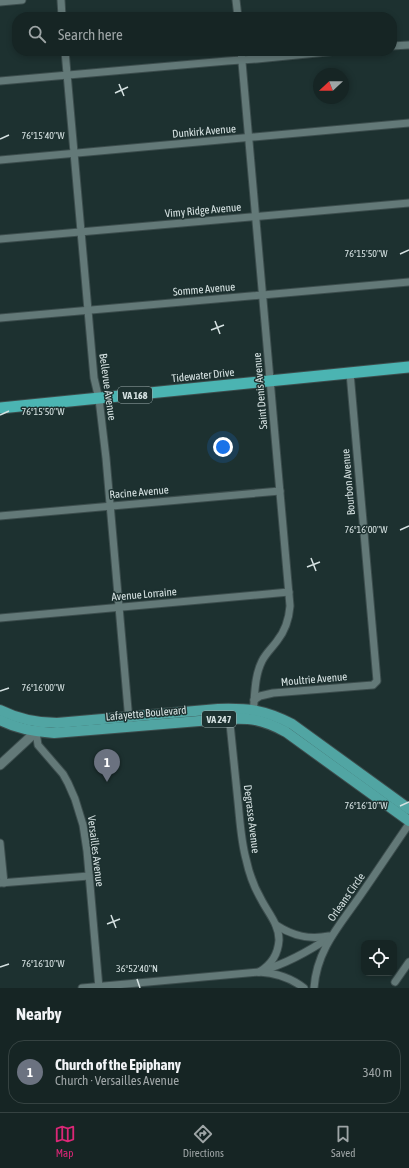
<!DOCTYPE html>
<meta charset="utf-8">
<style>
body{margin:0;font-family:"Asap Condensed",sans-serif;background:#233131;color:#f1f3f6}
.controls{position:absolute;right:12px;bottom:12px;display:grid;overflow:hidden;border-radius:8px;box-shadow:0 2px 6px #0003}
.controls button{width:36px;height:36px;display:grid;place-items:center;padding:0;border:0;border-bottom:1px solid #354241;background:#162524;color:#f1f3f6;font:20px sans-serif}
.compass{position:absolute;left:313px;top:68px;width:36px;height:36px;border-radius:50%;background:#162524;box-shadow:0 2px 6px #0003;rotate:248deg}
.you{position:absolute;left:223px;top:447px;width:14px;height:14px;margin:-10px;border:3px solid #fff;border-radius:50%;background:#1a73e8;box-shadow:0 0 0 6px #1a73e833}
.badge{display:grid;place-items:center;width:26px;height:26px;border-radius:50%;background:#db2777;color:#fff;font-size:13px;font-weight:700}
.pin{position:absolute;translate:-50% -33px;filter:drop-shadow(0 1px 2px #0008)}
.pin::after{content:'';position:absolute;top:21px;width:14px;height:12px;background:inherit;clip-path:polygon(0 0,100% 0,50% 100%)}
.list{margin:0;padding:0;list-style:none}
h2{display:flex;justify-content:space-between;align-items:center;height:52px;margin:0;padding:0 16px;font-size:17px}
h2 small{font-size:13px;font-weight:400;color:#9ea5a6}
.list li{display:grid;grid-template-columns:26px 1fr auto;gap:12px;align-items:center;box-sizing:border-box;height:64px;margin:0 8px 8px;padding:0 8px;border:1px solid #354241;border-radius:16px}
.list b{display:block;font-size:15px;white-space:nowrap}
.list p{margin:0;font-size:13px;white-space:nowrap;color:#9ea5a6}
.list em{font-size:13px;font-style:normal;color:#9ea5a6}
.icon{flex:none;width:22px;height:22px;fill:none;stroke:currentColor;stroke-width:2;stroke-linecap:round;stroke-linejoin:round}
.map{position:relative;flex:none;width:409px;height:988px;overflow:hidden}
.search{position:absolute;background:#162524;box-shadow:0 2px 6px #0003;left:12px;right:12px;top:12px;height:44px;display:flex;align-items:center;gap:10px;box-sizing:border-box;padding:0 14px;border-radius:16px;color:#9ea5a6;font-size:15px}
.sheet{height:124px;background:#162524}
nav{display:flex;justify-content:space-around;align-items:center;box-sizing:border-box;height:56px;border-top:1px solid #354241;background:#162524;font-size:11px;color:#9ea5a6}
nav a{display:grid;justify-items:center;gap:2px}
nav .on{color:#db2777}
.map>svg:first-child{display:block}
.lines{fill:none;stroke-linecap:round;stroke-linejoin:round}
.minor-casing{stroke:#3c4d4d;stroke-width:9}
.tertiary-casing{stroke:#3c4d4d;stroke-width:11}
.primary-casing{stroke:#3c4d4d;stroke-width:12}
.trunk-casing{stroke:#3c4d4d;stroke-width:13}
.minor{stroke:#637978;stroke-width:7}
.tertiary{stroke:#637978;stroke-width:9}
.primary{stroke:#51a5a3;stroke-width:10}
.trunk{stroke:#4bb4b2;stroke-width:11}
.ticks{fill:none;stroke:#d6e2e2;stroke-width:1.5}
.labels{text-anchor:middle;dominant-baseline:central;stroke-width:3;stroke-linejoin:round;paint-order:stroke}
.shield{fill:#1d3130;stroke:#9eadad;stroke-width:1}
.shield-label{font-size:10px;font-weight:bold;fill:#d6e2e2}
.street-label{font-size:11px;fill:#d6e2e2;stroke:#1d3130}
.ticks-label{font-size:10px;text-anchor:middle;fill:#d6e2e2;stroke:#1d3130;stroke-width:3;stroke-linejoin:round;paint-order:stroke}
</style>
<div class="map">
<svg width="409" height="988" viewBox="0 0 409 988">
<rect width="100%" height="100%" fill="#1d3130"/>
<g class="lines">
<defs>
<g id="minor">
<path d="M 61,0 L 62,17"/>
<path d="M 236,0 L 238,17"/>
<path d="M 0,2 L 22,0"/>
<path d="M 392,46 L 409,45"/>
<path d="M 65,51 L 94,378 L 99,399 L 106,458 L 129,721"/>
<path d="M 241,51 L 290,606 C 289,619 285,631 277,641 C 272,648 266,653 262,661 C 254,677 255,696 253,714"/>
<path d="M 0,81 L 227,61 L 257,59 L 337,51"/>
<path d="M 0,160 L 409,123"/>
<path d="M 0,239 L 409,203"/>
<path d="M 0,318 L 409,282"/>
<path d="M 0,516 L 280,491"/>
<path d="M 0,618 L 289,592"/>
<path d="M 254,700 L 260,696 L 273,693 L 373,685 L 377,681 L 350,373"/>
<path d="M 229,714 C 232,744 235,773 238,802 C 240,821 241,841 246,859 C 249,873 254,887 261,899 C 268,913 279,924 279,940 C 278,955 271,965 259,972"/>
<path d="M 36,732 L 38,745 L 63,774 L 68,783 L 75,799 L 83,825 L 87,851 L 99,988"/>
<path d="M 0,843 L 4,883"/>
<path d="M 0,883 L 89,876"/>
<path d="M 276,925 C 293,936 309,940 329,936"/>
<path d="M 264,970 C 288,963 309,951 330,937"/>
<path d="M 395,982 L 409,962"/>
<path d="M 82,988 L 259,972 C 276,973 290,977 304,988"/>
<path d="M 314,988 C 317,948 341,924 362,893 C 378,870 393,847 409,824"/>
</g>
<path id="tertiary" d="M 0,765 L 40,728"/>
<g id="primary">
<path d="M 0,710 C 18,719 37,723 57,723 L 218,709 C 249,708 265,710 292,724 L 409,809"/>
<path d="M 0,720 C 17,729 35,732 54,733 L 211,720 C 223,719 236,718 248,719 C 261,720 275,726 286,732 L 409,821"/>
</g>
<path id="trunk" d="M 0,408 L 409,367"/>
</defs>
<!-- minor casing -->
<use href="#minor" class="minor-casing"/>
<!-- tertiary casing -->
<use href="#tertiary" class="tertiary-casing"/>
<!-- primary casing -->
<use href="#primary" class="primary-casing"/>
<!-- trunk casing -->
<use href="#trunk" class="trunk-casing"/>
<!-- minor -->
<use href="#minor" class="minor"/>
<!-- tertiary -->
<use href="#tertiary" class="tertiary"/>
<!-- primary -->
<use href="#primary" class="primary"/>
<!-- trunk -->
<use href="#trunk" class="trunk"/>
</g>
<!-- ticks -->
<path class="ticks" d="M 119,84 L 124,96M 115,93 L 128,87M 0,139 L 9,135M 400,254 L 409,250M 215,321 L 220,334M 211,330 L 224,325M 0,415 L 9,411M 400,530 L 409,526M 311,558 L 316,571M 307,567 L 320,562M 0,691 L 9,688M 400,806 L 409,802M 111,915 L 116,928M 107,924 L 120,919M 0,967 L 9,964M 137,979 L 140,988"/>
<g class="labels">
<!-- shield labels -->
<g class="shield">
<rect x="118" y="387" width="34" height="16" rx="3"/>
<rect x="202" y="711" width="34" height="16" rx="3"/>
</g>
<g class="shield-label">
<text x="135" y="395">VA 168</text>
<text x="219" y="719">VA 247</text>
</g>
<!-- street labels -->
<g class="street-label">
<text transform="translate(204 131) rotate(-5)">Dunkirk Avenue</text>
<text transform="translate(203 210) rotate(-5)">Vimy Ridge Avenue</text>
<text transform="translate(204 289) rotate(-5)">Somme Avenue</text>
<text transform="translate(203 375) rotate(-6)">Tidewater Drive</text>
<text transform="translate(108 387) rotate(82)">Bellevue Avenue</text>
<text transform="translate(260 391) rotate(-95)">Saint Denis Avenue</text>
<text transform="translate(348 482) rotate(-95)">Bourbon Avenue</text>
<text transform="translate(139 492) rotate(-5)">Racine Avenue</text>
<text transform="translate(144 594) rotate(-5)">Avenue Lorraine</text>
<text transform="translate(314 679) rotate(-5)">Moultrie Avenue</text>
<text transform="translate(146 713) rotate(-5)">Lafayette Boulevard</text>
<text transform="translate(252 819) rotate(83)">Degrasse Avenue</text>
<text transform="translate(96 851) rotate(83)">Versailles Avenue</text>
<text transform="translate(346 897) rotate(-55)">Orleans Circle</text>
</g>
</g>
<g class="ticks-label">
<text x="43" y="139">76°15'40"W</text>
<text x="366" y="257">76°15'50"W</text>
<text x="43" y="415">76°15'50"W</text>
<text x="366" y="533">76°16'00"W</text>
<text x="43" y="691">76°16'00"W</text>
<text x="366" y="809">76°16'10"W</text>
<text x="43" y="967">76°16'10"W</text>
<text x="137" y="972">36°52'40"N</text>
</g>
</svg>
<div class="controls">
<button><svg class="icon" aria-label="locate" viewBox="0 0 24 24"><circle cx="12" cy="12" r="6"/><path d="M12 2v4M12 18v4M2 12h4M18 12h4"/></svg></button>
</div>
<svg class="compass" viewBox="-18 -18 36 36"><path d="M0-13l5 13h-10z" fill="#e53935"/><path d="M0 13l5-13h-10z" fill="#9ea5a6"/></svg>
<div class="you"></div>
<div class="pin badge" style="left:107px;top:782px;background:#6b7280">1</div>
<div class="search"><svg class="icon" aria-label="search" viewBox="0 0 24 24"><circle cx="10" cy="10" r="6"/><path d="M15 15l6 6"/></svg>Search here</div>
</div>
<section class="sheet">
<h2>Nearby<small></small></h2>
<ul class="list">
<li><span class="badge" style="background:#6b7280">1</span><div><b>Church of the Epiphany</b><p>Church · Versailles Avenue</p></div><em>340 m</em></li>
</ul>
</section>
<nav>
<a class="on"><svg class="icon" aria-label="map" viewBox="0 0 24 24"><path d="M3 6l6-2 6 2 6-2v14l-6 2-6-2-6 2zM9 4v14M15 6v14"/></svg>Map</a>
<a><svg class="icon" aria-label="directions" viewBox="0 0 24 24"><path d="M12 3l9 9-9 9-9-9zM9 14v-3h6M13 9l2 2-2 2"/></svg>Directions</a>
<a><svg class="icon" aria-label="saved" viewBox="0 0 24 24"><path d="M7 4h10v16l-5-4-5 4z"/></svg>Saved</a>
</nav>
